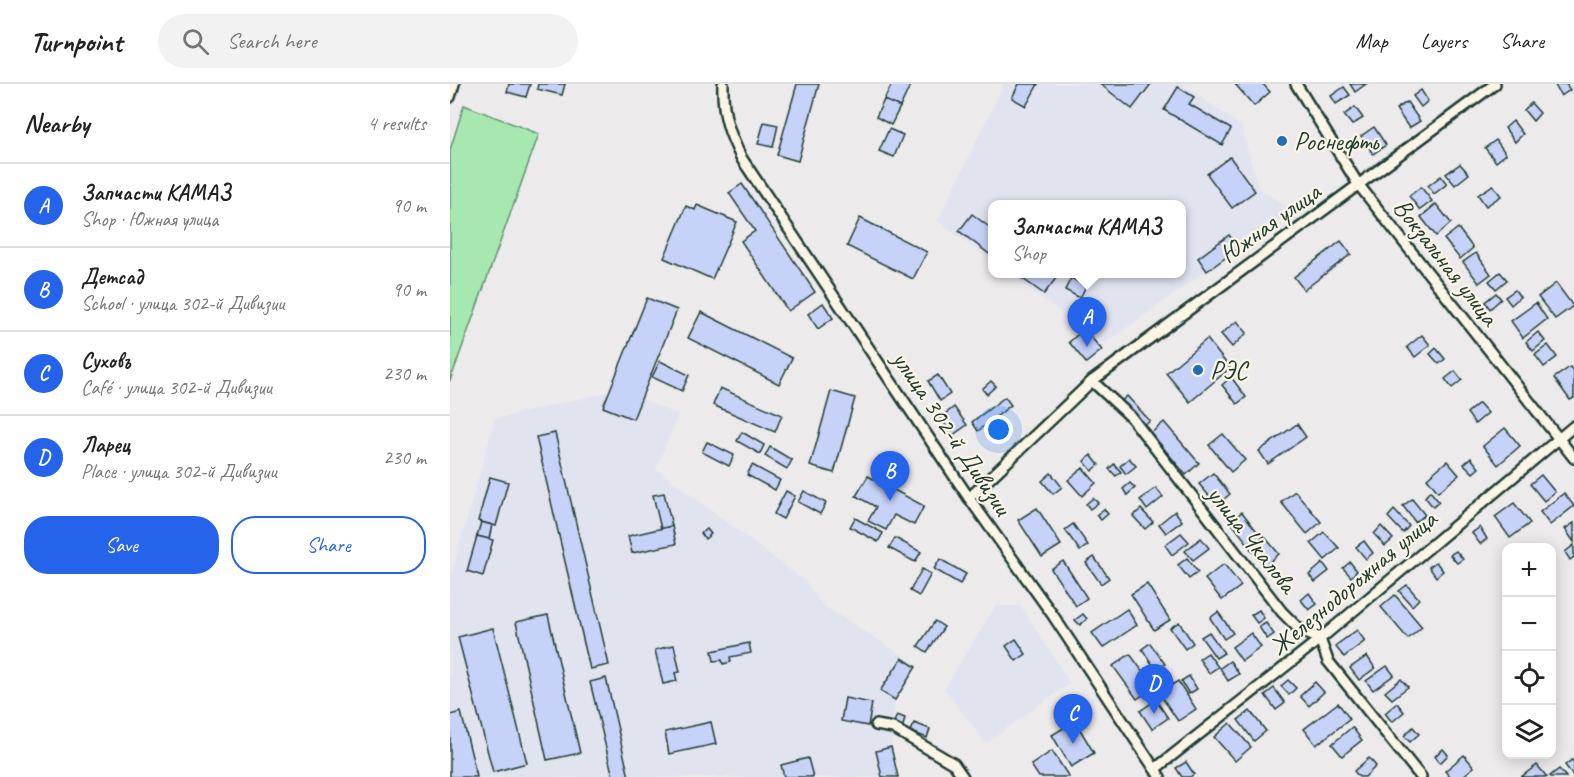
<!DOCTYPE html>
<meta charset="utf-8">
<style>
body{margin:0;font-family:Caveat,sans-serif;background:#f2f2f2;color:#222}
.controls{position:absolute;right:18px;bottom:18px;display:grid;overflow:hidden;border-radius:12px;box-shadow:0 3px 15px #0003}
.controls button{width:54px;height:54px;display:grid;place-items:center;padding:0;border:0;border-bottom:2px solid #e0e0e0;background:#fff;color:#222;font:30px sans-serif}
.you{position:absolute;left:549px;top:346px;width:21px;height:21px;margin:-15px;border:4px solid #fff;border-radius:50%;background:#1a73e8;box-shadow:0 0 0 9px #1a73e833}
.badge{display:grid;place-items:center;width:39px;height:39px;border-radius:50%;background:#2563eb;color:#fff;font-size:20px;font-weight:700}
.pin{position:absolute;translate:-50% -50px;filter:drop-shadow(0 2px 3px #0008)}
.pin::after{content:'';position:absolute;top:32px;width:21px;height:18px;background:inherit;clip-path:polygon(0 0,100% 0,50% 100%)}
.popup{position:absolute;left:538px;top:116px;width:198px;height:78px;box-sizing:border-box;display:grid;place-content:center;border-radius:12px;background:#fff;filter:drop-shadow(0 2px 4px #0005);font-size:20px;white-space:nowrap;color:#767676}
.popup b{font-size:22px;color:#222}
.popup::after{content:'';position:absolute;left:50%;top:100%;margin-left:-12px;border:12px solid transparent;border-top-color:#fff}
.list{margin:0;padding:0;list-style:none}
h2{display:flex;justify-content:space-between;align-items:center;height:78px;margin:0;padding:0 24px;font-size:26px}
h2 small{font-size:20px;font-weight:400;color:#767676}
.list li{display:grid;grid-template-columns:39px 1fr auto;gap:18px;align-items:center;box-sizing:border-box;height:84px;padding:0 24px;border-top:2px solid #e0e0e0}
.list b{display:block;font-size:22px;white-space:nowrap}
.list p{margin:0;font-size:20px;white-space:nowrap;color:#767676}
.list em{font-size:20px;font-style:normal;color:#767676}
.actions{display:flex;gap:12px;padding:18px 24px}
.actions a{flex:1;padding:14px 0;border:2px solid #2563eb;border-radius:24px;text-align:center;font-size:21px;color:#2563eb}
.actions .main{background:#2563eb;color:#fff}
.icon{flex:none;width:33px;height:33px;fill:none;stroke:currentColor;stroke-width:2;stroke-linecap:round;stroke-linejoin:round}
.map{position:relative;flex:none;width:1124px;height:693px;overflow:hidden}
header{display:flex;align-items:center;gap:36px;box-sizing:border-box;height:84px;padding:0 30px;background:#fff;border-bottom:2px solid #e0e0e0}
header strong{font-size:28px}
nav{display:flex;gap:33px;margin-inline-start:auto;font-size:21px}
.search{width:420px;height:54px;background:#f2f2f2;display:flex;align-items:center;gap:15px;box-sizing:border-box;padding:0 21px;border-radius:33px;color:#767676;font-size:22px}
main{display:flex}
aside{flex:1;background:#fff}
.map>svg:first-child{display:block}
.built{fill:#e1e3ef}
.green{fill:#a7e7b0;stroke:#639272;stroke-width:1.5}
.building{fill:#c7d2f9;stroke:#1f3d34;stroke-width:1.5}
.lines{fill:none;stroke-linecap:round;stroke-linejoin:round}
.minor-casing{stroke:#1f3d34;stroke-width:14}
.minor{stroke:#fcf5e5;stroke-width:9}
.poi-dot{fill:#1f6fb2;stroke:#fcf5e5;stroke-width:2}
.labels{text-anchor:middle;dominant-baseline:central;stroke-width:4.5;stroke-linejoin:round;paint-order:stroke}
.poi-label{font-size:26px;fill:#1f3d34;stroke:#fcf5e5;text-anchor:start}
.street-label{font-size:26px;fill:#1f3d34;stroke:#fcf5e5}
</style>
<header>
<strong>Turnpoint</strong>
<div class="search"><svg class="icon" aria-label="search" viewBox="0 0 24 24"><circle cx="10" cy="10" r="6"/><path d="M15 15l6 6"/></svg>Search here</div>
<nav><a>Map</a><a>Layers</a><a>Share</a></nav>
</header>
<main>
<aside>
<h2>Nearby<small>4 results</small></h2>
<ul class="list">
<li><span class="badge">A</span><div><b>Запчасти КАМАЗ</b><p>Shop · Южная улица</p></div><em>90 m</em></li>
<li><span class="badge">B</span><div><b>Детсад</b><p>School · улица 302-й Дивизии</p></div><em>90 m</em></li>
<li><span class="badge">C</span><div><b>Суховъ</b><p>Café · улица 302-й Дивизии</p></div><em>230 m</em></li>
<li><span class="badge">D</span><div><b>Ларец</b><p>Place · улица 302-й Дивизии</p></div><em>230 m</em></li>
</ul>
<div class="actions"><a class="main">Save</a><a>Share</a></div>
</aside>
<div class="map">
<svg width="1124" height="693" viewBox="0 0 1124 693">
<rect width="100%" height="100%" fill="#eceaeb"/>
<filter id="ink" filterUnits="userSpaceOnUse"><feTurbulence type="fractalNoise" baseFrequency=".0167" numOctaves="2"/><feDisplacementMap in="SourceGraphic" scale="12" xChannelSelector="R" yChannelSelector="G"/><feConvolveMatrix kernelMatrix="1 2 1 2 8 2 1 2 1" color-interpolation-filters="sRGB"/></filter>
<g filter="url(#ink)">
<!-- built -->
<g class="built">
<path d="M 554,0 L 732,0 L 791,42 L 808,104 L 842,126 L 654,260 L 559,190 L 732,190 L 732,121 L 542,121 L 542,177 L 488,137 Z"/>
<path d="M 159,308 L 153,323 L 182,335 L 191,315 L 228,331 L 206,385 L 357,499 L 371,520 L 468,581 L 445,616 L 441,663 L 448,693 L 0,693 L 0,495 L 45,335 Z"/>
<path d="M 546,522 L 571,522 L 620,599 L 536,659 L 494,605 Z"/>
</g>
<!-- green -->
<path class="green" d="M 14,21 L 89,50 L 0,297 L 0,66 Z"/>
<!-- building -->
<g class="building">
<path d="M 59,0 L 80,0 L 76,13 L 57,8 Z"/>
<path d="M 88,0 L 115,0 L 112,11 L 87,5 Z"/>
<path d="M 347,0 L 369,0 L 348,77 L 327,71 Z"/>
<path d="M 442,0 L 460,2 L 450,23 L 434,16 Z"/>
<path d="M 569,0 L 588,0 L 576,22 L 562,14 Z"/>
<path d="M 650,0 L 701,0 L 682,25 Z"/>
<path d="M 785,0 L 813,0 L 820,8 L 804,22 Z"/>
<path d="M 900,0 L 916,0 L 905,8 Z"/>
<path d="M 1107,0 L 1116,0 L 1120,6 L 1111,12 L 1105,1 Z"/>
<path d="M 728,3 L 744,13 L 739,20 L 781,45 L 772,61 L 714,26 Z"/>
<path d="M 894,3 L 900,11 L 886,20 L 881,12 Z"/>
<path d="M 971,6 L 978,17 L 971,23 L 963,12 Z"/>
<path d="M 434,16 L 450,23 L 441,41 L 426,33 Z"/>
<path d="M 957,18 L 970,37 L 959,44 L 946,25 Z"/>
<path d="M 1081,19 L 1090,29 L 1083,37 L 1074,26 Z"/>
<path d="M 905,23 L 913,34 L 902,41 L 894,31 Z"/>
<path d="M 1063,37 L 1073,50 L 1065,58 L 1055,44 Z"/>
<path d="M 314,38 L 328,41 L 323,63 L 308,60 Z"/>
<path d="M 924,43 L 936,61 L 923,70 L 911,52 Z"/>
<path d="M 439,45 L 453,51 L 444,73 L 429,67 Z"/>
<path d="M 1046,56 L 1056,70 L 1046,78 L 1035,64 Z"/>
<path d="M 780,73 L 805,107 L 782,124 L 757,90 Z"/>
<path d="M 1010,80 L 1019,90 L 1005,101 L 996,90 Z"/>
<path d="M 991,92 L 997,100 L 984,110 L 978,102 Z"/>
<path d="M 292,100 L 365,208 L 338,227 L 291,157 L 305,147 L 279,109 Z"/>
<path d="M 1043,101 L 1051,112 L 1036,122 L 1028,111 Z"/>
<path d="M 971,103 L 982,117 L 970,126 L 959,112 Z"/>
<path d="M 986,120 L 1001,139 L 986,152 L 971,133 Z"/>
<path d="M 247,121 L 287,138 L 262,195 L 214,174 L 236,122 L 245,126 Z"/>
<path d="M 522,130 L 542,145 L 542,172 L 509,147 Z"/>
<path d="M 410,134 L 477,168 L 463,195 L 397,162 Z"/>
<path d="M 1008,144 L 1023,164 L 1010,175 L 994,155 Z"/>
<path d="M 779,151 L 789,164 L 757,187 L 748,174 Z"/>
<path d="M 891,157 L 901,170 L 854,206 L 844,193 Z"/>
<path d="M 1026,169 L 1041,190 L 1029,199 L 1013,178 Z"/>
<path d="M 1050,188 L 1057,196 L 1046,205 L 1039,197 Z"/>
<path d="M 566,190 L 603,190 L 607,193 L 594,210 Z"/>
<path d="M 621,194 L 636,202 L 630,214 L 615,206 Z"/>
<path d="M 1106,199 L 1123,222 L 1105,235 L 1088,213 Z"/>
<path d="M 1065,206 L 1070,213 L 1061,221 L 1055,213 Z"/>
<path d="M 1046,209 L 1051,215 L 1040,225 L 1035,218 Z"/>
<path d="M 197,214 L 227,226 L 183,335 L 153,323 Z"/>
<path d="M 373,219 L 383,234 L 368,245 L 358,230 Z"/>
<path d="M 1086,219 L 1097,235 L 1073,254 L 1061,237 Z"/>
<path d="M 251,228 L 342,274 L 329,300 L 238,254 Z"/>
<path d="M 787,237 L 797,249 L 782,263 L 771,250 Z"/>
<path d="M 634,245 L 652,266 L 636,279 L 619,258 Z"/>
<path d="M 1088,248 L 1095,257 L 1083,267 L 1076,258 Z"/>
<path d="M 972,251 L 980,261 L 965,273 L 957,263 Z"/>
<path d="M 757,255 L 780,284 L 740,318 L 716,289 Z"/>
<path d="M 1098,261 L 1107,273 L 1094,283 L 1085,271 Z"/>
<path d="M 986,264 L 995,275 L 989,280 L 980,270 Z"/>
<path d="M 210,277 L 239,291 L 232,307 L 202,293 Z"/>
<path d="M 1120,283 L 1124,288 L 1124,314 L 1120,316 L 1104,294 Z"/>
<path d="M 1005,287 L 1012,296 L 1002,304 L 995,295 Z"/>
<path d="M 488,291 L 500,310 L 490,317 L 478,297 Z"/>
<path d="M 781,293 L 796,313 L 787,320 L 772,301 Z"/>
<path d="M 541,297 L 546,302 L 537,310 L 532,305 Z"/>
<path d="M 270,304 L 332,331 L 325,348 L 263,321 Z"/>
<path d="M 381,307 L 405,314 L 384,389 L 360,382 Z"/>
<path d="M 677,312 L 700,337 L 693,343 L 670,318 Z"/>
<path d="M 555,313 L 561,321 L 528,347 L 522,338 Z"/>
<path d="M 1029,319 L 1038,329 L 1025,340 L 1017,329 Z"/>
<path d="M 504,323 L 517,341 L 503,351 L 490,334 Z"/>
<path d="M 714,338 L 749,379 L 736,391 L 701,349 Z"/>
<path d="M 847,340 L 856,353 L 818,380 L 809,367 Z"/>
<path d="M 1055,344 L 1070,362 L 1048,381 L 1033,362 Z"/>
<path d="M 292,348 L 314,361 L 310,370 L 287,357 Z"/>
<path d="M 105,349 L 159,581 L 140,585 L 86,353 Z"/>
<path d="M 773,350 L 795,376 L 781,388 L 759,361 Z"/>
<path d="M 257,358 L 284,371 L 279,382 L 252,368 Z"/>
<path d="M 320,363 L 342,376 L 337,385 L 315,372 Z"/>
<path d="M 641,371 L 649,381 L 642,387 L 634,377 Z"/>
<path d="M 679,374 L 686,382 L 676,390 L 670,382 Z"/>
<path d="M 1021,374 L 1029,384 L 1023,389 L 1014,380 Z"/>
<path d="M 997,377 L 1009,391 L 988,408 L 977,394 Z"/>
<path d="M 664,380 L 671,388 L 666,392 L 659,385 Z"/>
<path d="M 302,381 L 330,396 L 325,406 L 297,391 Z"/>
<path d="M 633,384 L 646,399 L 632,412 L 618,396 Z"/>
<path d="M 601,389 L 612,403 L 603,410 L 592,397 Z"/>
<path d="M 763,389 L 780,410 L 767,421 L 749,400 Z"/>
<path d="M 1091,391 L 1105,408 L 1094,417 L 1080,400 Z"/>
<path d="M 418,392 L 474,422 L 464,441 L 444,431 L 436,446 L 418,437 L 426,423 L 406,412 Z"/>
<path d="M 40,393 L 58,398 L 46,442 L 28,437 Z"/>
<path d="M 680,399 L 685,404 L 677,411 L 673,405 Z"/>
<path d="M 706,404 L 713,413 L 697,426 L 690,416 Z"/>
<path d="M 336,407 L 345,412 L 333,435 L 324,430 Z"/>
<path d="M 354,407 L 376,419 L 370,430 L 348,418 Z"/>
<path d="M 845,407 L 871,438 L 857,450 L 831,418 Z"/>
<path d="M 980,407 L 989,418 L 983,423 L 975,413 Z"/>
<path d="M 214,409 L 222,442 L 211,445 L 203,411 Z"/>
<path d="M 1114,409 L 1124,422 L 1100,441 L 1090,428 Z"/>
<path d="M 643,414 L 648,419 L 640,425 L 636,420 Z"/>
<path d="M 962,415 L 975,431 L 965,438 L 953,422 Z"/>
<path d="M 1064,419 L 1080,439 L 1060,454 L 1045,433 Z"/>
<path d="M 587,424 L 611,461 L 592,473 L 568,436 Z"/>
<path d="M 654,425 L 658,430 L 651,436 L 646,431 Z"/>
<path d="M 691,425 L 703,438 L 695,445 L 683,432 Z"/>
<path d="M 944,426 L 959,442 L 953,449 L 938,433 Z"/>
<path d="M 725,427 L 732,437 L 716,449 L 709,440 Z"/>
<path d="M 792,428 L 809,450 L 798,460 L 780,437 Z"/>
<path d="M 405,434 L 433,449 L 428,458 L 400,443 Z"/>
<path d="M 31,438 L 42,441 L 39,455 L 27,452 Z"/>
<path d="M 1124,439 L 1124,458 L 1115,445 Z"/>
<path d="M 623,440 L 638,461 L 630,467 L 615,446 Z"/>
<path d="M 222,442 L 226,460 L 182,469 L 178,452 Z"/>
<path d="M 931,442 L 943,455 L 935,462 L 924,450 Z"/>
<path d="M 1030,443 L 1037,455 L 1030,460 L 1022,449 Z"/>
<path d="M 257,445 L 261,450 L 255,455 L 251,449 Z"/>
<path d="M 874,448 L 889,464 L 875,476 L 861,459 Z"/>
<path d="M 731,449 L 739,458 L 722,471 L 715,461 Z"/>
<path d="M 27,452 L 43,456 L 33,492 L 17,487 Z"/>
<path d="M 814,452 L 829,470 L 815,482 L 800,464 Z"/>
<path d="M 445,454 L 471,468 L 465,478 L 439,464 Z"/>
<path d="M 751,454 L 759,464 L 743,476 L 735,467 Z"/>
<path d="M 914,457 L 923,469 L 916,475 L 906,463 Z"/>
<path d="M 1124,461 L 1124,473 L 1120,476 L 1115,468 Z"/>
<path d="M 1006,467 L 1013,475 L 1007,479 L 1000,471 Z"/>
<path d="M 644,473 L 659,494 L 651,500 L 636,479 Z"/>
<path d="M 737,474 L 748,488 L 739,495 L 728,481 Z"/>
<path d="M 490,475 L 516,490 L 510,500 L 484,485 Z"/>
<path d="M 613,477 L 637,514 L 626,522 L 601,485 Z"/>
<path d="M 900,478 L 907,487 L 901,493 L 893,484 Z"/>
<path d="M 986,478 L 993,487 L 986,493 L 979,483 Z"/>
<path d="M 873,479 L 879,487 L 865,498 L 859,491 Z"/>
<path d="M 774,480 L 791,502 L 772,516 L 755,495 Z"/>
<path d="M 472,485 L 481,490 L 469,512 L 460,507 Z"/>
<path d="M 697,500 L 720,536 L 704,546 L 681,510 Z"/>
<path d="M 957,501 L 969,515 L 962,522 L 949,507 Z"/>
<path d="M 859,509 L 867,520 L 859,526 L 851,516 Z"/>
<path d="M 945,511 L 972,543 L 958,555 L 931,523 Z"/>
<path d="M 677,525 L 687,541 L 653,564 L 642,549 Z"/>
<path d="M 809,526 L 814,534 L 807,539 L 801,531 Z"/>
<path d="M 768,528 L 783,549 L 774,555 L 760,534 Z"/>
<path d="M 633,530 L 637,535 L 630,541 L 625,536 Z"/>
<path d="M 98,531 L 130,669 L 97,676 L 66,538 Z"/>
<path d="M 485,537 L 494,543 L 477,568 L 468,562 Z"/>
<path d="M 729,538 L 743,559 L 735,565 L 720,544 Z"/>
<path d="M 816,539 L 824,550 L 817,555 L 809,543 Z"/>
<path d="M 43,544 L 77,679 L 43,688 L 8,553 Z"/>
<path d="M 907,546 L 915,557 L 894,573 L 885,562 Z"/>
<path d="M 759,548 L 774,569 L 766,574 L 751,553 Z"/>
<path d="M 801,549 L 811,563 L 792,577 L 782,563 Z"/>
<path d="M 566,555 L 576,570 L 566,577 L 556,562 Z"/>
<path d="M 299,559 L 301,569 L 280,573 L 281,578 L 273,580 L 272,576 L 264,577 L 262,567 Z"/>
<path d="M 700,559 L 715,580 L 706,586 L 692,565 Z"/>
<path d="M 224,561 L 230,588 L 225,589 L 227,597 L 213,600 L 205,566 Z"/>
<path d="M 758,569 L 768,583 L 759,589 L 749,575 Z"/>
<path d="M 680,570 L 704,603 L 687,615 L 663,582 Z"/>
<path d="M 917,572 L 925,584 L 909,596 L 900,584 Z"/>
<path d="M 452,574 L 466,583 L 445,616 L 430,607 Z"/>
<path d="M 780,577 L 789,590 L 778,597 L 770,584 Z"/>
<path d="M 937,582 L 944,591 L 923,606 L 916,597 Z"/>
<path d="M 739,592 L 747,605 L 739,610 L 731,597 Z"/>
<path d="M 156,594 L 179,693 L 163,693 L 140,598 Z"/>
<path d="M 951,595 L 958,603 L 942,615 L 935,608 Z"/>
<path d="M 838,596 L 846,604 L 839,611 L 831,602 Z"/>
<path d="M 728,597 L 746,625 L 728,637 L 709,609 Z"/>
<path d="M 865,598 L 874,608 L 859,622 L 850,612 Z"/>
<path d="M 824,604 L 835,619 L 826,626 L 815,611 Z"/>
<path d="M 395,614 L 422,619 L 418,642 L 391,637 Z"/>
<path d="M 706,616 L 718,634 L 702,645 L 690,627 Z"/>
<path d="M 888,619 L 900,635 L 866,661 L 854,645 Z"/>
<path d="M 947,619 L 954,628 L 942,638 L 935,629 Z"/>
<path d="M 800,627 L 816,647 L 804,657 L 788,636 Z"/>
<path d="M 11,628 L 27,693 L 0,693 L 0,631 Z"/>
<path d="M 447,631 L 455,634 L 453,642 L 444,638 Z"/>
<path d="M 625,637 L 644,669 L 621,683 L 602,651 Z"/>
<path d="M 261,638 L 266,660 L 219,670 L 215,648 Z"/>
<path d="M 464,639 L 480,645 L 477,654 L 460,647 Z"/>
<path d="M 780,639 L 801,663 L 785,677 L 764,653 Z"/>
<path d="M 902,643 L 912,656 L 892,672 L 882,660 Z"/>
<path d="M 963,643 L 969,650 L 960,658 L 954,652 Z"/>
<path d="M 441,663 L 448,693 L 432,693 L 426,667 Z"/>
<path d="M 993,665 L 998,671 L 990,679 L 985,672 Z"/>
<path d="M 602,667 L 619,693 L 589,693 L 581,681 Z"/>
<path d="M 1014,671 L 1024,683 L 1012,693 L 1000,693 L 995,687 Z"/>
<path d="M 358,674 L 363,693 L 334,693 L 331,681 Z"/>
<path d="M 919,674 L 926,682 L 915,693 L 909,693 L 904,687 Z"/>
<path d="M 1122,676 L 1124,678 L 1124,693 L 1115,681 Z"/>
<path d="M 736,678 L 744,690 L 740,693 L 732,693 L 726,684 Z"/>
<path d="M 1087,681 L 1097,693 L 1071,693 Z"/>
<path d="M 1109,685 L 1116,693 L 1101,693 L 1100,692 Z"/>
</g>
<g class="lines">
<defs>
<g id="minor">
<path d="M 273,0 C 272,29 279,50 292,75 L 519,414 L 602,530 L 710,693"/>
<path d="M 846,0 L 908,100 L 1124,374"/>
<path d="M 0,13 L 4,0"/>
<path d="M 642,297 L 681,333 L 832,528 L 851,547 L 870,555 L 878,577 L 971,693"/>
<path d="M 519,414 L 642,297 L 1045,0"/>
<path d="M 426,641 L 443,644 L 504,680 L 513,693"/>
<path d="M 705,685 L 870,555 L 1124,342"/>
</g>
</defs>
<!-- minor casing -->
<use href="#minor" class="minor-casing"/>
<!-- minor -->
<use href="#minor" class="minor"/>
</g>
</g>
<!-- markers -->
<g class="poi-dot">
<circle cx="832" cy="57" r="6"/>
<circle cx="748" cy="286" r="6"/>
</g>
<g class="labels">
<!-- poi labels -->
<g class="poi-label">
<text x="844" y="57">Роснефть</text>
<text x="760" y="286">РЭС</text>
</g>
<!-- street labels -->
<g class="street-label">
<text transform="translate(820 139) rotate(-36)">Южная улица</text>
<text transform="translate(996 178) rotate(52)">Вокзальная улица</text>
<text transform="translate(502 349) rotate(56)">улица 302-й Дивизии</text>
<text transform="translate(802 455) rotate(52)">улица Чкалова</text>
<text transform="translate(903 499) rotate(-40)">Железнодорожная улица</text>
</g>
</g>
</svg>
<div class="controls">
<button>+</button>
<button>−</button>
<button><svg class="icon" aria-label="locate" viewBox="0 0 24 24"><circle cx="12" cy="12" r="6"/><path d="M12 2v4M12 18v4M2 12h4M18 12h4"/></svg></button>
<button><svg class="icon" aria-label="layers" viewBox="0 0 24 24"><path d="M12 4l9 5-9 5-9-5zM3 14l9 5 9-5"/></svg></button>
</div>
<div class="you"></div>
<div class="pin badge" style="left:637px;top:263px">A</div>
<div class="popup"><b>Запчасти КАМАЗ</b>Shop</div>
<div class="pin badge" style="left:440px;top:417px">B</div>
<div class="pin badge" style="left:623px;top:660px">C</div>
<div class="pin badge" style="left:704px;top:630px">D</div>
</div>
</main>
